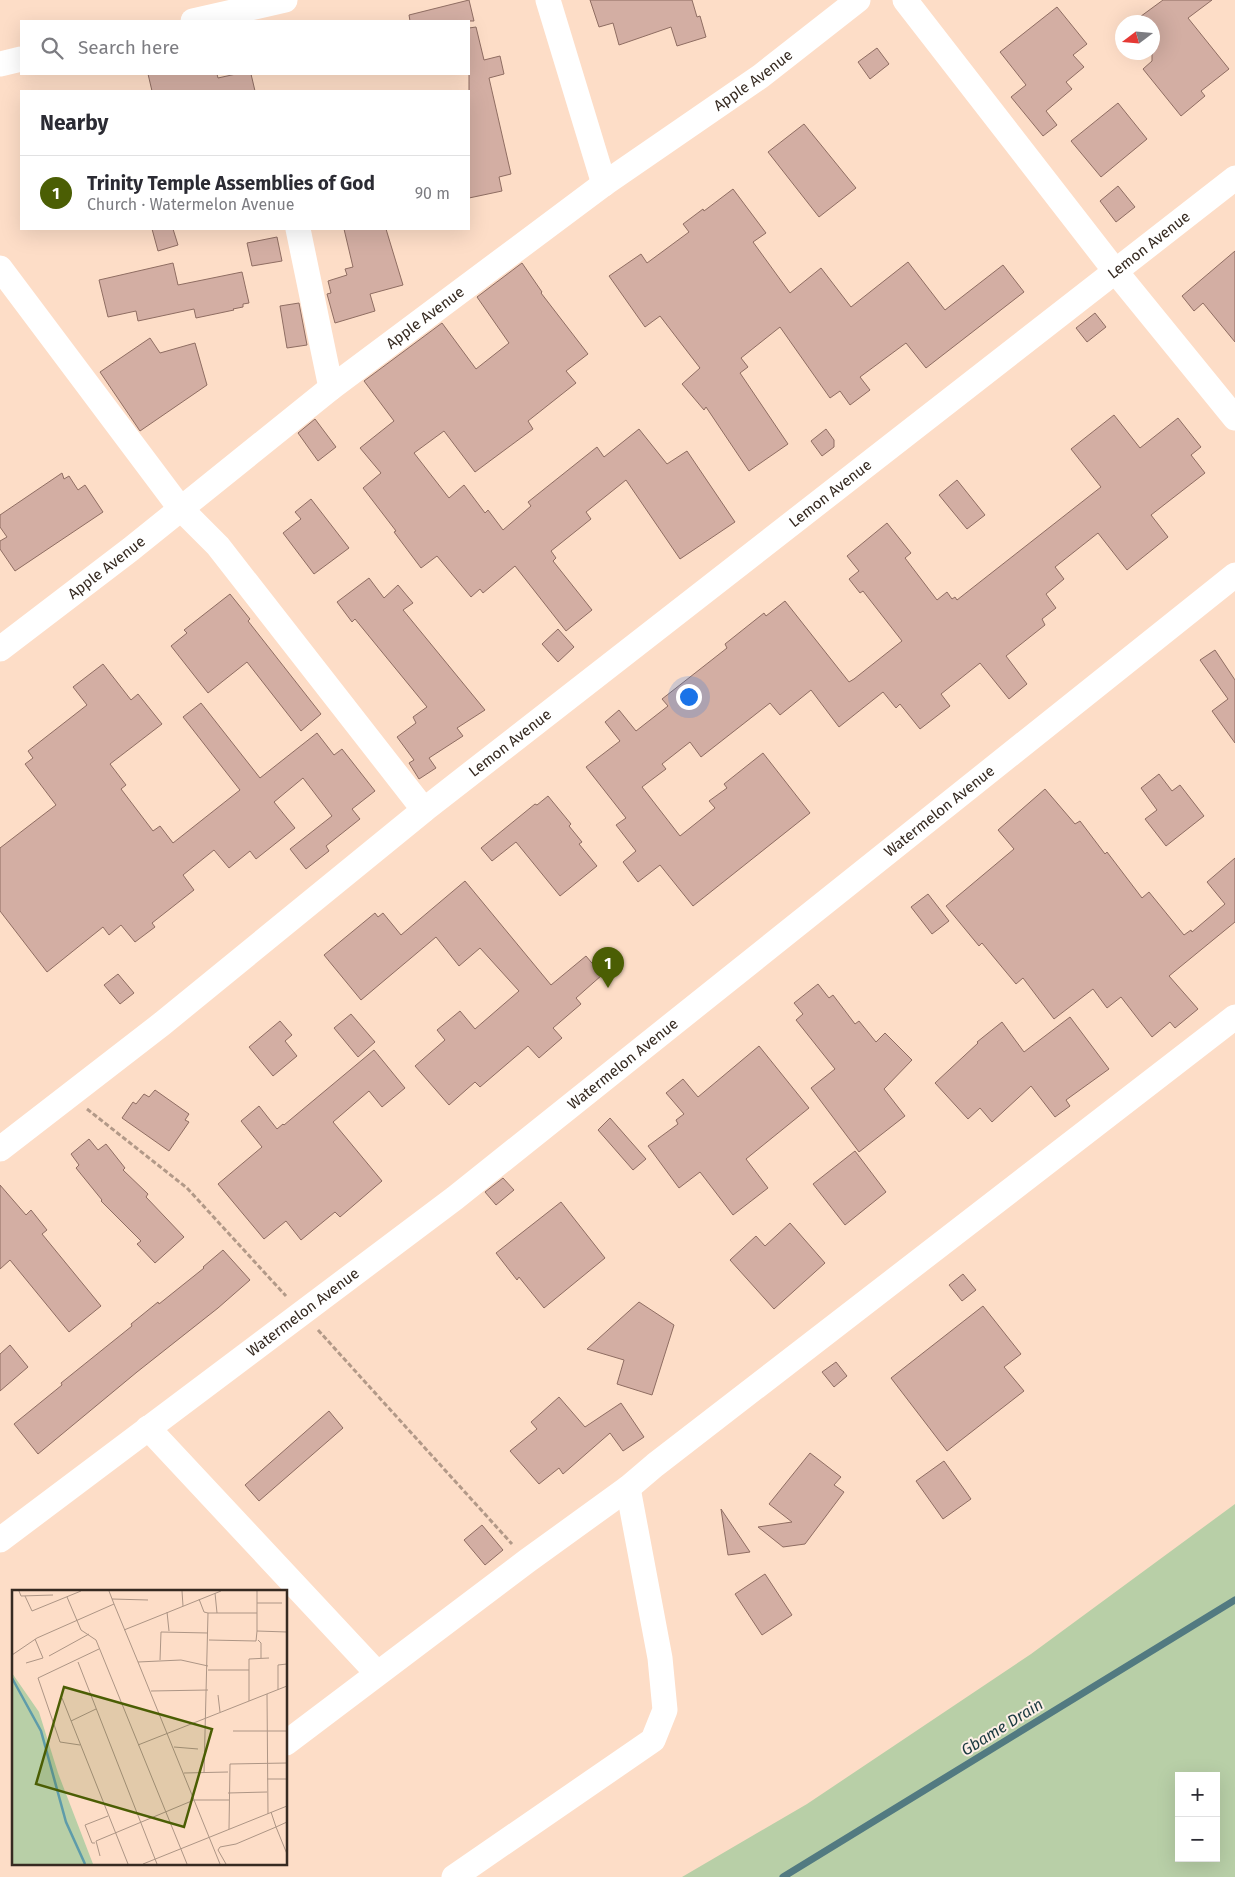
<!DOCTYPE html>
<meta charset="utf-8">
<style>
body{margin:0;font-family:"Fira Sans",sans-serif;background:#f2f2f3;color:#2b2b33}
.controls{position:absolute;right:15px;bottom:15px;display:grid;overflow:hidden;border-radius:0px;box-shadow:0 5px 20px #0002}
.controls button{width:45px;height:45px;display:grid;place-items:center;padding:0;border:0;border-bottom:1px solid #e1e1e2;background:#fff;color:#2b2b33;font:25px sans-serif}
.compass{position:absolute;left:1115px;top:15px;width:45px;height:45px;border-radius:50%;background:#fff;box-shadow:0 5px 20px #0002;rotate:254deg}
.you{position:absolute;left:688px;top:696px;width:18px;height:18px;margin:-12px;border:4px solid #fff;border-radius:50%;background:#1a73e8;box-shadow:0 0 0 8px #1a73e833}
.badge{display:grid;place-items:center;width:32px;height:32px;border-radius:50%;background:#4b5e04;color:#fff;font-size:16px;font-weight:700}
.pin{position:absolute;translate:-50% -41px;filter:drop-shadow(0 1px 2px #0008)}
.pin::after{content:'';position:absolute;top:26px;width:18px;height:15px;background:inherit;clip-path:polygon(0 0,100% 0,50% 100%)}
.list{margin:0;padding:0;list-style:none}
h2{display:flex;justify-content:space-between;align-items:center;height:65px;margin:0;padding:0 20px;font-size:21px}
h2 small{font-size:16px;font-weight:400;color:#7c7c81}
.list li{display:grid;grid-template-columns:32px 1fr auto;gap:15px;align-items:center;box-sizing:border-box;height:75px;padding:0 20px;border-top:1px solid #e1e1e2}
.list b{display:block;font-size:19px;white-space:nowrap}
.list p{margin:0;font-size:16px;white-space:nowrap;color:#7c7c81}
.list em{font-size:16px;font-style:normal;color:#7c7c81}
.icon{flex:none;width:28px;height:28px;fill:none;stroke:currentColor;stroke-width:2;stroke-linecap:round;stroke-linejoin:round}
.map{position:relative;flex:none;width:1235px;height:1877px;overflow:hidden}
.search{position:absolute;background:#fff;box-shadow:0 5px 20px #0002;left:20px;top:20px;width:450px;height:55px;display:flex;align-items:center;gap:12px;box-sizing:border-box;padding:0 18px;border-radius:0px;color:#7c7c81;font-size:19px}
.panel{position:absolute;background:#fff;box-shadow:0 5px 20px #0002;left:20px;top:90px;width:450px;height:140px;border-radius:0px}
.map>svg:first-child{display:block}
.green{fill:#b8cfa7;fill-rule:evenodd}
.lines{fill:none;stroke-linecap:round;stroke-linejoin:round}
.stream{stroke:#527a81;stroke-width:7}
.building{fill:#d3aea3;stroke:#8f6d62}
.path{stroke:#b29988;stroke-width:3;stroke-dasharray:5 2.5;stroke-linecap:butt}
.minor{stroke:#fff;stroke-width:25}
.labels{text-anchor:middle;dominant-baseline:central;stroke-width:4;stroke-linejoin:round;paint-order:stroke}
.street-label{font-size:15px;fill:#362a21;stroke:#fcefe6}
.water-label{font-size:16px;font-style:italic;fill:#19383f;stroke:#fcefe6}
.inset-river{fill:none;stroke:#5e9caa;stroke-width:2.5}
.inset-road{fill:none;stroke:#ad9585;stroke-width:1}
.view{fill:#4b5e04;fill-opacity:0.15;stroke:#4b5e04;stroke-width:2.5}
.inset-edge{fill:none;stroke:#362a21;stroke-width:2.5}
</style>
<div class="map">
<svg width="1235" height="1877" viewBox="0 0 1235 1877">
<rect width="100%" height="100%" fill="#fdddc7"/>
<!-- green -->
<path class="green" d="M 1235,1504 L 1235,1877 L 682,1877 L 807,1804 L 1031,1654 ZM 1179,1776 L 1216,1776 L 1216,1858 L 1179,1858 Z"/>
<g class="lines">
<!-- stream -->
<path class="stream" d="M 783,1877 L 1235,1600"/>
</g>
<!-- building -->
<g class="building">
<path d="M 469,0 L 474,21 L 410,21 L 409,15 Z"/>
<path d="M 590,0 L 692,0 L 697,17 L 700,16 L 706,37 L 677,46 L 671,27 L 619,45 L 613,23 L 599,27 Z"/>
<path d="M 1163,0 L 1212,0 L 1188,18 L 1229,69 L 1201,91 L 1205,96 L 1181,116 L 1143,69 L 1152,61 L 1152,22 L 1133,22 Z"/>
<path d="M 1057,7 L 1087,44 L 1073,55 L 1084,67 L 1066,82 L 1072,89 L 1046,111 L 1057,125 L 1043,136 L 1011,97 L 1026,85 L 1000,52 Z"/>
<path d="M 476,27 L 484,60 L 500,56 L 504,74 L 489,78 L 511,174 L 499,177 L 502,191 L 469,198 L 469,28 Z"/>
<path d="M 877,48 L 889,64 L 870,79 L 858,62 Z"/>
<path d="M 148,74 L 217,74 L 218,78 L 236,74 L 251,74 L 255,91 L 152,91 Z"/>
<path d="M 1118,103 L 1147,139 L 1101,177 L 1071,141 Z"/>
<path d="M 804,124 L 856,188 L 819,217 L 768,152 Z"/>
<path d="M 1118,186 L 1135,207 L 1116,222 L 1100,201 Z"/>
<path d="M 733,189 L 766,233 L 753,242 L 790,293 L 821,268 L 851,307 L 908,262 L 945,310 L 1003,265 L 1024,292 L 926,368 L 906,343 L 860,377 L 870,390 L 850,405 L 840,391 L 830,398 L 780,327 L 741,358 L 748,367 L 740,373 L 788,444 L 749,471 L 706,407 L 704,410 L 682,384 L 700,368 L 660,316 L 645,327 L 609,276 L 641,254 L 647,263 L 689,232 L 683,224 L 703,209 L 704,211 Z"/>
<path d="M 152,229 L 173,229 L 178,245 L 158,251 Z"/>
<path d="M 344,229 L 386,229 L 403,285 L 370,294 L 375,311 L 335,323 L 327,294 L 331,293 L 328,281 L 347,275 L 345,269 L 353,267 Z"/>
<path d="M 277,237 L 282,261 L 252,266 L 247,243 Z"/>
<path d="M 1235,251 L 1235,342 L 1203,303 L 1194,311 L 1182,296 Z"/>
<path d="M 173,263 L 178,285 L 242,272 L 249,303 L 243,304 L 243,307 L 233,309 L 234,310 L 196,318 L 194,309 L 138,321 L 136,311 L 108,317 L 99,280 Z"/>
<path d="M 522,263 L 542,292 L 541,293 L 588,354 L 566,371 L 576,383 L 528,421 L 533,429 L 475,472 L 444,431 L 414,453 L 449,498 L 464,485 L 485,513 L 488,510 L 503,530 L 531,506 L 528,502 L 597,447 L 604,457 L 639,429 L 667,464 L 687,451 L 735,522 L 680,559 L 626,480 L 586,512 L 591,519 L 551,551 L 556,558 L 553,561 L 592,610 L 566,631 L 515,566 L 483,593 L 480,589 L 471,597 L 437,556 L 421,568 L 394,532 L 396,531 L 363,488 L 381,473 L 360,448 L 394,421 L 364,381 L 442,323 L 476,369 L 509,343 L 477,297 Z"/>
<path d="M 299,303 L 307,345 L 287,348 L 280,306 Z"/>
<path d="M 1095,313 L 1106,327 L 1087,342 L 1076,328 Z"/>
<path d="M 150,338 L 160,353 L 195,343 L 207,385 L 140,431 L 100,372 Z"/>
<path d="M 1114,415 L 1140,448 L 1178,418 L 1201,447 L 1191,455 L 1205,473 L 1151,515 L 1168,537 L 1127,570 L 1098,533 L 1055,567 L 1064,579 L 1046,594 L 1056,608 L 1042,619 L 1045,625 L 1006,656 L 1027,684 L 1009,699 L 980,663 L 941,694 L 950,706 L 920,729 L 900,704 L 896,708 L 883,692 L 839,727 L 811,690 L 780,715 L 770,703 L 701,757 L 690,742 L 662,764 L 666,769 L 642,787 L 680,836 L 715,808 L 709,801 L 727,788 L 724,784 L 763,753 L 810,813 L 693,906 L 660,865 L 638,882 L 623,862 L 636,851 L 616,825 L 626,818 L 586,767 L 620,741 L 605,722 L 619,710 L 636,731 L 668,706 L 662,699 L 727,648 L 725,644 L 764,613 L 766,616 L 785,601 L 849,682 L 854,679 L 902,641 L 863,591 L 860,593 L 849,579 L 859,571 L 847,556 L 887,523 L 911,553 L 905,558 L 937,600 L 947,592 L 952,599 L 955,597 L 957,600 L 1101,487 L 1071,449 Z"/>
<path d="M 315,419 L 336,447 L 318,461 L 298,433 Z"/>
<path d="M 826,429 L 834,440 L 834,447 L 822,456 L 811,441 Z"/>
<path d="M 62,473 L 64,479 L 69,476 L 78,490 L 85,485 L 103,512 L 15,571 L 0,549 L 0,541 L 7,537 L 0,527 L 0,515 Z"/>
<path d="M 957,480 L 985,515 L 967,529 L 939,495 Z"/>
<path d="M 311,499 L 349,548 L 314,574 L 283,533 L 301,519 L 295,512 Z"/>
<path d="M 369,578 L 384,598 L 398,585 L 413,603 L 403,610 L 485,710 L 457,728 L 463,736 L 429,758 L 436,768 L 419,779 L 409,763 L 414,760 L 397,737 L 416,723 L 413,717 L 427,707 L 355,619 L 352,622 L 337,602 Z"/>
<path d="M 230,594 L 250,619 L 248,621 L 321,714 L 301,731 L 247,662 L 208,693 L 171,646 L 187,633 L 184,630 Z"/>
<path d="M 558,629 L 574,647 L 558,662 L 542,644 Z"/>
<path d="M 1215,650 L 1235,680 L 1235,743 L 1212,711 L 1228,699 L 1200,660 Z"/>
<path d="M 103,664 L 131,700 L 138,694 L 162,724 L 110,764 L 126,785 L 121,789 L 153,831 L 160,826 L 173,843 L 240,790 L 183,717 L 201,703 L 260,778 L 317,733 L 334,755 L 342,749 L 375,791 L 352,809 L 360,819 L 326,846 L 329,851 L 306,869 L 290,849 L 332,816 L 303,778 L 274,802 L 295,828 L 256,859 L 250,851 L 229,868 L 214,850 L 183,875 L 194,890 L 152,923 L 155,927 L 135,942 L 121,925 L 109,935 L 103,927 L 47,972 L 0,911 L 0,848 L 56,805 L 25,764 L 33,758 L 28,751 L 87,705 L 73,687 Z"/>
<path d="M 1159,774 L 1172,791 L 1180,785 L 1204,816 L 1166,846 L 1145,819 L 1157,810 L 1141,788 Z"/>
<path d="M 1045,789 L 1075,824 L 1080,821 L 1105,854 L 1107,852 L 1142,898 L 1149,892 L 1184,935 L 1191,930 L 1192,932 L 1225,904 L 1207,882 L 1235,858 L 1235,922 L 1169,976 L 1198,1009 L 1175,1028 L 1170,1022 L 1152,1037 L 1121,997 L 1107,1008 L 1093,989 L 1054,1019 L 1023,978 L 1016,984 L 982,943 L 979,946 L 946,906 L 1014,849 L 998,830 Z"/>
<path d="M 548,796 L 571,824 L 569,826 L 582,842 L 579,844 L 597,866 L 560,896 L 516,842 L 492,861 L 481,848 L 535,804 L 537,805 Z"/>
<path d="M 465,881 L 551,985 L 586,956 L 602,975 L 576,998 L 581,1004 L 553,1028 L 562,1038 L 539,1058 L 528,1046 L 480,1087 L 475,1082 L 449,1105 L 415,1066 L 445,1040 L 437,1030 L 460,1011 L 475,1029 L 519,991 L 480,948 L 459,966 L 436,937 L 361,1000 L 324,955 L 375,913 L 378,917 L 383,913 L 401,935 Z"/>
<path d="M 928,894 L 949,921 L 932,934 L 911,907 Z"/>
<path d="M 118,974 L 134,993 L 120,1004 L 104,985 Z"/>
<path d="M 818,984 L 829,998 L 833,995 L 855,1024 L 859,1021 L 876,1042 L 885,1033 L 912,1060 L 884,1089 L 905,1116 L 859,1152 L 811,1088 L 835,1069 L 796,1020 L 803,1014 L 794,1003 Z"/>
<path d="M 351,1014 L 375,1042 L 358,1057 L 334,1028 Z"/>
<path d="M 1070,1017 L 1109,1069 L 1066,1100 L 1070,1106 L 1055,1117 L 1031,1086 L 992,1122 L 980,1108 L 968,1119 L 935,1083 L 978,1043 L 977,1042 L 1002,1022 L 1024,1052 Z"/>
<path d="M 280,1021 L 292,1035 L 285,1041 L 297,1056 L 273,1076 L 249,1047 Z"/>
<path d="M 759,1046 L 809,1108 L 746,1159 L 768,1188 L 733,1215 L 700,1172 L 679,1188 L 648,1146 L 678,1124 L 676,1120 L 684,1114 L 666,1093 L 683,1079 L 698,1097 Z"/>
<path d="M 374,1050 L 405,1088 L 382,1107 L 369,1091 L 333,1122 L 382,1181 L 340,1217 L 335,1212 L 301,1240 L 286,1221 L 264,1239 L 218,1184 L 262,1147 L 241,1121 L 259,1106 L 277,1129 L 283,1124 L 284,1125 Z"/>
<path d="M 155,1090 L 189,1114 L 185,1120 L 189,1122 L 169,1151 L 122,1118 L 133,1102 L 136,1104 L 144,1094 L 149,1097 Z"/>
<path d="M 610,1118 L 646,1159 L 633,1170 L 598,1130 Z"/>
<path d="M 89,1139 L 98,1150 L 106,1144 L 125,1168 L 123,1170 L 148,1194 L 146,1197 L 184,1237 L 155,1263 L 137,1244 L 141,1241 L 101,1201 L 102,1200 L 76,1168 L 79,1165 L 71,1154 Z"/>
<path d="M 855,1151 L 886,1192 L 845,1225 L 813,1184 Z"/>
<path d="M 503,1178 L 514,1190 L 496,1205 L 485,1192 Z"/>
<path d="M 0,1185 L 26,1215 L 31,1210 L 47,1230 L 42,1234 L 101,1306 L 69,1332 L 10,1260 L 0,1269 Z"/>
<path d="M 561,1202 L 605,1258 L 544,1308 L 519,1277 L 517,1280 L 496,1253 Z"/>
<path d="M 790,1223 L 825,1263 L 774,1309 L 730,1260 L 756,1236 L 765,1246 Z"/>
<path d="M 223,1250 L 250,1280 L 218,1308 L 137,1372 L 38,1454 L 14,1424 L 62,1385 L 61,1383 L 132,1326 L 131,1324 L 158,1302 L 159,1304 L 204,1268 L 203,1267 Z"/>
<path d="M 963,1274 L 976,1290 L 962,1301 L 949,1285 Z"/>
<path d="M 639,1302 L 674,1325 L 652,1395 L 617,1384 L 624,1360 L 587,1349 Z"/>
<path d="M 983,1306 L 1021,1354 L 1004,1367 L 1024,1391 L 947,1451 L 891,1378 Z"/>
<path d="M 10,1345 L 28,1367 L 0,1391 L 0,1354 Z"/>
<path d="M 836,1362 L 847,1376 L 834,1387 L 822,1372 Z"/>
<path d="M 559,1397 L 585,1427 L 621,1403 L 644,1437 L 623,1451 L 610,1433 L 563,1474 L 559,1468 L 539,1484 L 510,1451 L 537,1429 L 531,1422 Z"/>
<path d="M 329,1411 L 343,1428 L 259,1501 L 245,1485 Z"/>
<path d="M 810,1453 L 841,1477 L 834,1485 L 844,1492 L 805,1544 L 783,1547 L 758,1527 L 792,1522 L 769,1504 Z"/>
<path d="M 944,1461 L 971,1499 L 943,1519 L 916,1481 Z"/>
<path d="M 721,1509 L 750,1552 L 728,1555 Z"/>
<path d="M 482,1525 L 503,1550 L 485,1565 L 464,1540 Z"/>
<path d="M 765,1574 L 792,1615 L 762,1635 L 735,1594 Z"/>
</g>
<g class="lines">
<!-- path -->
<g class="path">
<path d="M 87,1109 L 187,1188 L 286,1296"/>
<path d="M 318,1330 L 512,1544"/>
</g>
<!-- minor -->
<g class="minor">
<path d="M 548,0 L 604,184"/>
<path d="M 905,0 L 1116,272 L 1235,418"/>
<path d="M 193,21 L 285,0"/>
<path d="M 0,64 L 21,59"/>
<path d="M 298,229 L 331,388"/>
<path d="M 0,268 L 180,508 L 218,546 L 424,810"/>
<path id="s1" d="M 0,649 L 131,549 L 331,388 L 604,184 L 761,76 L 858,0"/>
<path id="s2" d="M 0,1149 L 163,1023 L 424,810 L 1235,178"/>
<path d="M 148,1428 L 377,1673"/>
<path id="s3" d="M 0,1540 L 455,1198 L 1235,575"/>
<path d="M 286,1743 L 527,1561 L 628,1488 L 655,1465 L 1235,1017"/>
<path d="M 454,1877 L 653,1740 L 665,1710 L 660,1658 L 628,1488"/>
</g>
</g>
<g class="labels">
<!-- street labels -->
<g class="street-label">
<text stroke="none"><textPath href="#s1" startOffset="944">Apple Avenue</textPath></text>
<text stroke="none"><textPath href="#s2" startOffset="1462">Lemon Avenue</textPath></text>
<text stroke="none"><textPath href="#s1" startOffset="539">Apple Avenue</textPath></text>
<text stroke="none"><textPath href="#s2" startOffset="1058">Lemon Avenue</textPath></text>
<text stroke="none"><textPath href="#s1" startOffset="134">Apple Avenue</textPath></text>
<text stroke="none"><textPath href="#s2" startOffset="652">Lemon Avenue</textPath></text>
<text stroke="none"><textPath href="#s3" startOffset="1189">Watermelon Avenue</textPath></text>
<text stroke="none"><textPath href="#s3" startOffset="784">Watermelon Avenue</textPath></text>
<text stroke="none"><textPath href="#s3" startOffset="379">Watermelon Avenue</textPath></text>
</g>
<!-- water labels -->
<g class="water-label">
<text transform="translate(1002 1727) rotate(-32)">Gbame Drain</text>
</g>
</g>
<!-- overview -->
<g transform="translate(12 1590)">
<rect width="275" height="275" fill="#fdddc7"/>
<path d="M 0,83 L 27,122 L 46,183 L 81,274 L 0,274 Z" fill="#b8cfa7"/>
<path class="inset-river" d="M 0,88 L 29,141 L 54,232 L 73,274"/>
<path class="inset-road" d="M 7,1 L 9,6 L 41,5M 170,1 L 171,16M 245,1 L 245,41 L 275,42M 203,3 L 205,23M 13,6 L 20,21 L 69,1M 55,7 L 69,40 L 84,50 L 175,274M 100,9 L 136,10M 187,9 L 192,22 L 196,23 L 245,23M 245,13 L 270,13M 102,14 L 126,72M 155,22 L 157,41M 112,40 L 209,1M 197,50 L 244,51 L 245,41M 246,50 L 249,53 L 249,68M 0,65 L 25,48 L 102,14 L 97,1M 37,66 L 77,44M 148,70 L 149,42 L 196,43M 66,72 L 145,274M 14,73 L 31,68 L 23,49M 196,76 L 169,70 L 126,72 L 208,274M 196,80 L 237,80M 266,100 L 266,75 L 275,74M 139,101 L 196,100M 255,104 L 256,224M 206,105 L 208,122M 50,108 L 116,274M 237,111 L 237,69 L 257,68M 59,131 L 84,119M 221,141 L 275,141M 68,155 L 48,152 L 26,88 L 87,59M 126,155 L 275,96M 162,157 L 186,159M 172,183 L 216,182M 192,183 L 196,23M 255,189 L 275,189M 216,203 L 255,202M 259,222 L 264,237 L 275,232M 217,239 L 218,174 L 275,173M 83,253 L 80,253 L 73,235 L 96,226M 88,266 L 84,251 L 182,210 L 217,210M 131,274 L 275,216M 214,274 L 206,260 L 208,257 L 224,254 L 264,237 L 275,264"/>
<path class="view" d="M 52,97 L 200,139 L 172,237 L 24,194 Z"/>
<rect width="275" height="275" class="inset-edge"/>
</g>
</svg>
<div class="controls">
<button>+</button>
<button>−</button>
</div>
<svg class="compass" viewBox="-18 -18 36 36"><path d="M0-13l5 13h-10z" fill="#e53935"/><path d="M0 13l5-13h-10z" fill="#7c7c81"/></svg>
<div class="you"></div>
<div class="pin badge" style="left:608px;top:988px">1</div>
<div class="search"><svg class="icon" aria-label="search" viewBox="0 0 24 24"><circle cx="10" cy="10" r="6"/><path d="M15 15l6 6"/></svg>Search here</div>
<section class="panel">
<h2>Nearby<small></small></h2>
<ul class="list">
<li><span class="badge">1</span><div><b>Trinity Temple Assemblies of God</b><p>Church · Watermelon Avenue</p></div><em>90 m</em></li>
</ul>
</section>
</div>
